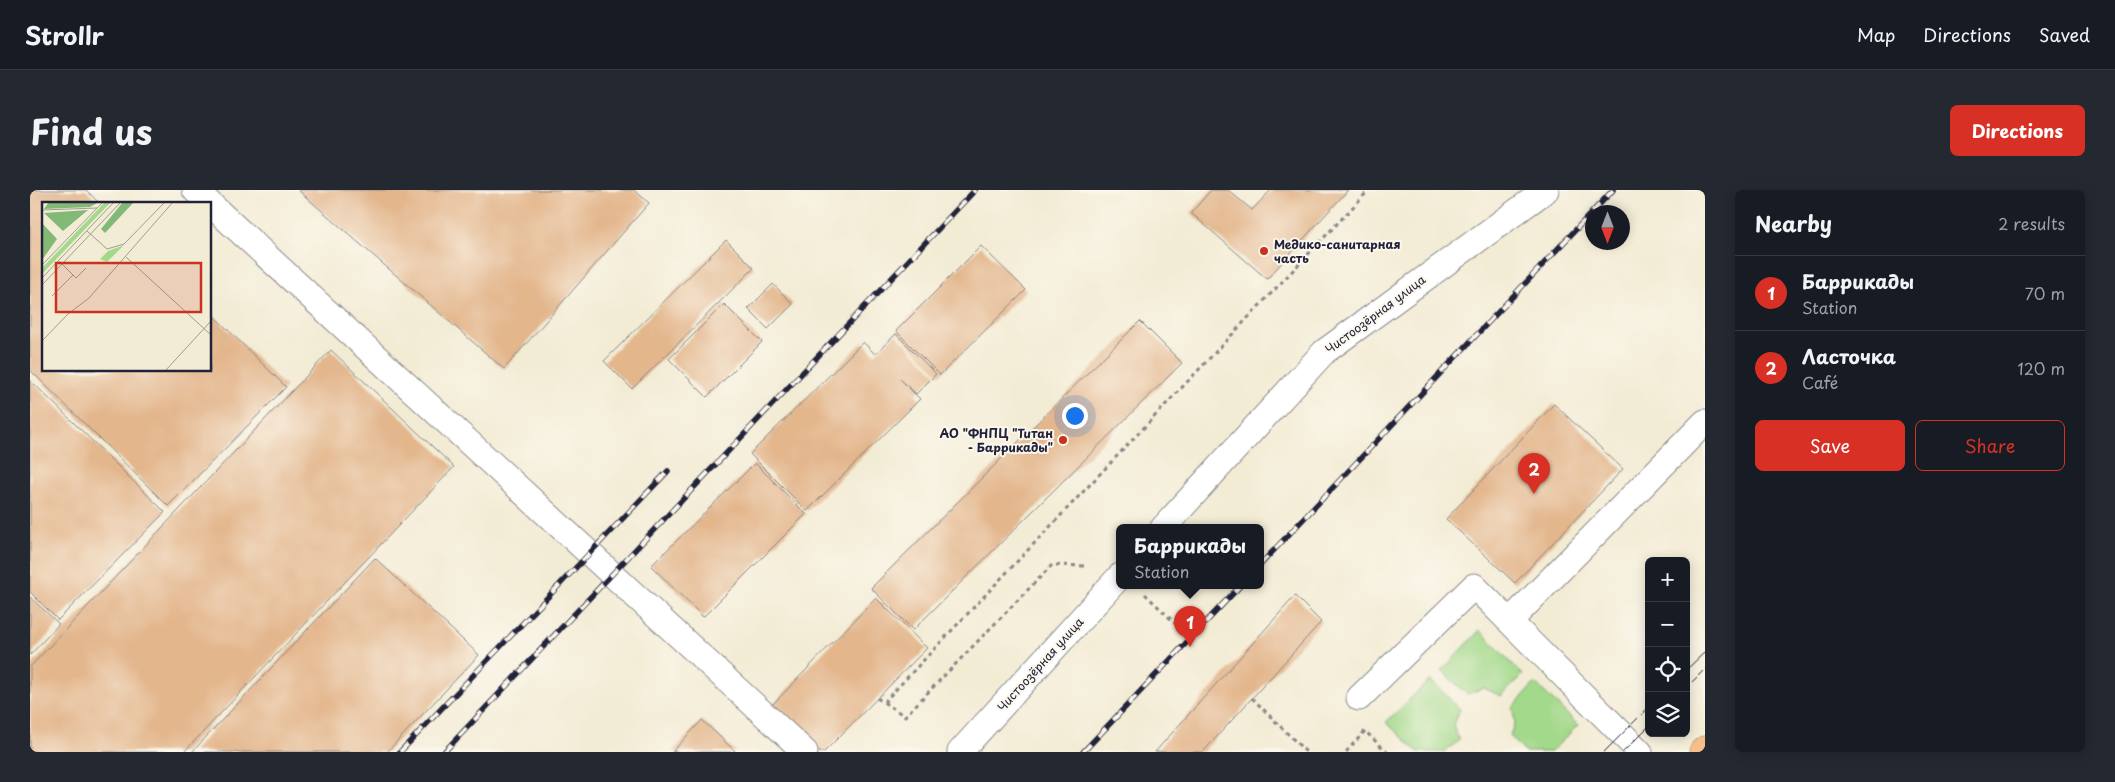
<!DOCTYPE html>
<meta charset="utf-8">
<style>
body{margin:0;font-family:"Playpen Sans",sans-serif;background:#242831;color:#f1f3f6}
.controls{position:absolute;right:15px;bottom:15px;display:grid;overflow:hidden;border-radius:8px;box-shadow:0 2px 12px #0003}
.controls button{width:45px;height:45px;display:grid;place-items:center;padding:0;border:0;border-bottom:1px solid #363941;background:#171b24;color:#f1f3f6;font:25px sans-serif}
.compass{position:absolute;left:1555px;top:15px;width:45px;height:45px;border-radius:50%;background:#171b24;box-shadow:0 2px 12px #0003;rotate:180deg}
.you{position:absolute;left:1044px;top:225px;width:18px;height:18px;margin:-12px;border:4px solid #fff;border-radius:50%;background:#1a73e8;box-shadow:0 0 0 8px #1a73e833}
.badge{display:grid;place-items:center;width:32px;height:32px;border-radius:50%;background:#d93025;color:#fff;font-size:16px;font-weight:700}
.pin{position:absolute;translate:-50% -41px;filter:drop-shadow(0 1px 2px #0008)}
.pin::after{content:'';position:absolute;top:26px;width:18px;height:15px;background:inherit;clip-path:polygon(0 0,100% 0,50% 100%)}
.popup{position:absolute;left:1086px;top:334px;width:148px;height:65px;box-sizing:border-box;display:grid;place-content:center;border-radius:8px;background:#171b24;filter:drop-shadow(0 1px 4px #0005);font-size:16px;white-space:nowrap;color:#9ea1a6}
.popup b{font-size:19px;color:#f1f3f6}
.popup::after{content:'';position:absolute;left:50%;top:100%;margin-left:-10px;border:10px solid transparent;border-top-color:#171b24}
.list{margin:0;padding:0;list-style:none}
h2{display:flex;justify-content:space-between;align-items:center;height:65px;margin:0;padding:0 20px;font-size:21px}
h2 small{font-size:16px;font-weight:400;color:#9ea1a6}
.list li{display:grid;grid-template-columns:32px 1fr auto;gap:15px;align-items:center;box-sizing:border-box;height:75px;padding:0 20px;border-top:1px solid #363941}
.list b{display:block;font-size:19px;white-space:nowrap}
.list p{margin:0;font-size:16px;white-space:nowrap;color:#9ea1a6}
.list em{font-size:16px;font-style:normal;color:#9ea1a6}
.actions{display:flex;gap:10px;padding:15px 20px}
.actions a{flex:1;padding:11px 0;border:1px solid #d93025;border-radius:8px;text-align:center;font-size:18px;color:#d93025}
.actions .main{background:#d93025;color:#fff}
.icon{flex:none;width:28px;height:28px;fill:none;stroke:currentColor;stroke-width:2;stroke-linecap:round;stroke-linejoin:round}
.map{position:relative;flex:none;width:1675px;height:562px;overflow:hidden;border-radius:8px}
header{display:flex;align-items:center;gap:30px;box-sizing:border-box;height:70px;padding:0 25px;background:#171b24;border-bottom:1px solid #363941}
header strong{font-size:24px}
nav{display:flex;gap:28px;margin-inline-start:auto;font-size:18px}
.intro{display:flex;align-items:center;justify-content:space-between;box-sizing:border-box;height:120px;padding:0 30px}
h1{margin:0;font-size:35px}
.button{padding:12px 22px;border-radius:8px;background:#d93025;color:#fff;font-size:18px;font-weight:700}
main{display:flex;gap:30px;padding:0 30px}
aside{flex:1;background:#171b24;border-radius:8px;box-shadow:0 2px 12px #0003}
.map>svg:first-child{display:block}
.green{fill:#a3d98a;stroke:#627e62}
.building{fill:#e3b68c}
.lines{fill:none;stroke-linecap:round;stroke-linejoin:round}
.minor-casing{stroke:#8a8788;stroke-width:27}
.major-casing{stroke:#8a8788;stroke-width:29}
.path{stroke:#8a8788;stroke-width:3;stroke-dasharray:4 4;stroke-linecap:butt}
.minor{stroke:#fff;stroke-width:25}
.major{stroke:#f7be87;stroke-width:28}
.tram{stroke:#22223b;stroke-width:1}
.rail-casing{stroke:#22223b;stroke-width:5.5}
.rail{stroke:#fbf7ec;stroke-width:4;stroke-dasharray:11;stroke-linecap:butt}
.poi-dot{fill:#c8321e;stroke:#fbf7ec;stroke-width:2}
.labels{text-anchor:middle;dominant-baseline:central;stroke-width:4;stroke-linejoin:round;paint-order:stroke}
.poi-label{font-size:12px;font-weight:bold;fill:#22223b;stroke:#fbf7ec;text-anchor:start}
.street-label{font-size:12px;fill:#22223b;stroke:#fbf7ec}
.inset-road{fill:none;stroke:#9f9b97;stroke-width:1}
.view{fill:#c8321e;fill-opacity:0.15;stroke:#c8321e;stroke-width:2.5}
.inset-edge{fill:none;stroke:#22223b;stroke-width:2.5}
</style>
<header>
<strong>Strollr</strong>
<nav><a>Map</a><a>Directions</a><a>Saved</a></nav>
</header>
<div class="intro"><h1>Find us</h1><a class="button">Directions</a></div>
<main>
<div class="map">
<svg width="1675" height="562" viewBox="0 0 1675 562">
<rect width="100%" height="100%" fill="#fbf7ec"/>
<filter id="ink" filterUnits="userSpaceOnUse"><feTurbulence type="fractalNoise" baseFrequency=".02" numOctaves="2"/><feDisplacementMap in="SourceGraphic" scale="10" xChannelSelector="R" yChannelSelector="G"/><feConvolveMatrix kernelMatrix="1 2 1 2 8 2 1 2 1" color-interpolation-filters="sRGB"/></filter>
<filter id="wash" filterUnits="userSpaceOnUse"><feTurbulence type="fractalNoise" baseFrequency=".0096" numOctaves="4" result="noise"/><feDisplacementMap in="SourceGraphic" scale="20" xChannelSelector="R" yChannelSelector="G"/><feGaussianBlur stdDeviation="1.12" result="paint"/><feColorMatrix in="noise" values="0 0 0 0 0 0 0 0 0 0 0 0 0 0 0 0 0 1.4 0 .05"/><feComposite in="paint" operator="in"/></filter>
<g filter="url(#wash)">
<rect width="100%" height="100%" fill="#f3ecd5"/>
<!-- green -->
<g class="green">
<path d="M 1450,440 L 1493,485 L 1471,506 L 1454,498 L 1437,504 L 1412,481 Z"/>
<path d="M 1400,490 L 1430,519 L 1423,535 L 1429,550 L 1415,562 L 1388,562 L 1356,532 Z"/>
<path d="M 1505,493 L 1548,535 L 1521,562 L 1495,562 L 1480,546 L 1485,531 L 1482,518 Z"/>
</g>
<g id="blocks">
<!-- building -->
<g class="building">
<path d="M 0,0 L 56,0 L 70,14 L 14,14 L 14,180 L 180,180 L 180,122 L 256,197 L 138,316 L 0,180 Z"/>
<path d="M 268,0 L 604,0 L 619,13 L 474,179 Z"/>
<path d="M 1181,0 L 1198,0 L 1222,20 L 1241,0 L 1318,0 L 1237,89 L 1161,23 Z"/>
<path d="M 696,50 L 724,78 L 602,199 L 574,171 Z"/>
<path d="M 951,56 L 996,100 L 910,185 L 866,141 Z"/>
<path d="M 743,94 L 763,114 L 738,139 L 718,119 Z"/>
<path d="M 694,114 L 732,152 L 677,207 L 639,169 Z"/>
<path d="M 1110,131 L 1152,173 L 883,440 L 841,398 Z"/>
<path d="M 866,144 L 906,184 L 886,204 L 870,189 L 890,209 L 777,321 L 720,264 L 833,152 L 845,164 Z"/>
<path d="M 301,160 L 424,277 L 154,562 L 0,562 L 0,477 Z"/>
<path d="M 0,190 L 135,322 L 28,430 L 0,402 Z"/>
<path d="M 1524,214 L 1593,279 L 1485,393 L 1416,329 Z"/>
<path d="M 725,273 L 776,324 L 673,427 L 621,376 Z"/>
<path d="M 345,368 L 449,465 L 357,562 L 162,562 Z"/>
<path d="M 1265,406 L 1291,432 L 1173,562 L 1125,562 Z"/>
<path d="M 0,407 L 29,434 L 0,465 Z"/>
<path d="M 846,408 L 897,458 L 794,562 L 790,562 L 742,515 Z"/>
<path d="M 672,530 L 706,562 L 642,562 Z"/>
</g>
</g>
</g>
<g filter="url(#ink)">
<use href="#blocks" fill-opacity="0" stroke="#8a8788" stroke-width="1"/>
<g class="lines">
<defs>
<g id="minor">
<path d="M 165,0 L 775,562"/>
<path d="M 1133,338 L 1294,162 L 1516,0"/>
<path d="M 1480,431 L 1675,232"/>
<path d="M 1329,508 L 1444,396 L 1610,562"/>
<path d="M 930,562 L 1090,386"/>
</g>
<path id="major" d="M 1673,562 L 1675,560"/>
</defs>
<!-- minor casing -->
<use href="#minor" class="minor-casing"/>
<!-- major casing -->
<use href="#major" class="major-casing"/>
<!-- path -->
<g class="path">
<path d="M 1115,404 L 1150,438"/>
<path d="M 847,508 L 875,526 L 1022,375 L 1057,376"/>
<path d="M 1222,508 L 1276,562"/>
<path d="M 854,512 L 1339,0"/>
<path d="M 1316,562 L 1335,541 L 1357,562"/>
</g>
<!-- minor -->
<use href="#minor" class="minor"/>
<!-- major -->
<use href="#major" class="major"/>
<!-- tram -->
<g class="tram">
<path d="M 1656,480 L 1675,462"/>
<path d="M 1656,498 L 1675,479"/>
<path d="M 1574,562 L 1619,517"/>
<path d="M 1593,562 L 1619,536"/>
</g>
<defs>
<g id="rail">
<path d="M 1230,375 L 1583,0"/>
<path d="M 370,562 L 638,281"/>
<path d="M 414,562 L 945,0"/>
<path d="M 1053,562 L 1210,396"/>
</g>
</defs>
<!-- rail casing -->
<use href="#rail" class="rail-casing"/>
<!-- rail -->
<use href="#rail" class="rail"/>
</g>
</g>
<!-- markers -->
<g class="poi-dot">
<circle cx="1234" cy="61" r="5"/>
<circle cx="1033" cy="250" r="5"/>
</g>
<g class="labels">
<!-- poi labels -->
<g class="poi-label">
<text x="1244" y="54">Медико-санитарная<tspan x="1244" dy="14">часть</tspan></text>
<text x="1023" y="243" text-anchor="end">АО "ФНПЦ "Титан<tspan x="1023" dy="14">- Баррикады"</tspan></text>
</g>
<!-- street labels -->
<g class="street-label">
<text transform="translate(1345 124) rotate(-37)">Чистоозёрная улица</text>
<text transform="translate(1010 474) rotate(-48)">Чистоозёрная улица</text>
</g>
</g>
<!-- overview -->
<g transform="translate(12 12)">
<rect width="169" height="169" fill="#f3ecd5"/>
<path d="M 63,0 L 69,0 L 0,72 L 0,66 ZM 82,43 L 65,60 L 58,57 L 66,49 Z" fill="#a3d98a"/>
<path d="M 7,0 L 57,0 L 48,5 L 2,7 ZM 81,0 L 92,0 L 63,31 L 59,27 ZM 46,8 L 21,29 L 2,11 ZM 0,21 L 15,37 L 0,58 Z" fill="#82b976"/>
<path class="inset-road" d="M 0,8 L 55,6M 45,29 L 65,47 L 82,42 L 123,0M 84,55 L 169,133M 17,59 L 34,76 L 44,66M 0,63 L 61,0M 0,76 L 72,0M 0,83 L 79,0M 10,94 L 31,73M 0,139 L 26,112 L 47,96 L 131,0M 123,169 L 169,119"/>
<path class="view" d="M 14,61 L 159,61 L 159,110 L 14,110 Z"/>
<rect width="169" height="169" class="inset-edge"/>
</g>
</svg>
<div class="controls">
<button>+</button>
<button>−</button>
<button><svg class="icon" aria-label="locate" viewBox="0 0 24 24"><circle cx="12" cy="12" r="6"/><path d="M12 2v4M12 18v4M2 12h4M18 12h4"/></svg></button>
<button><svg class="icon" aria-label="layers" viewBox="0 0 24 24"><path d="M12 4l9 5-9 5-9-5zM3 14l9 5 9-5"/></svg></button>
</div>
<svg class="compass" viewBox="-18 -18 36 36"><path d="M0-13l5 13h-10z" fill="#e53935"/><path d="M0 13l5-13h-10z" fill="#9ea1a6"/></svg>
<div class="you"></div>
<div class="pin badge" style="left:1160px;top:457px">1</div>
<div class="popup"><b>Баррикады</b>Station</div>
<div class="pin badge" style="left:1504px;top:304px">2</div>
</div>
<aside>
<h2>Nearby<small>2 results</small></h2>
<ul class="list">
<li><span class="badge">1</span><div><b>Баррикады</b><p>Station</p></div><em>70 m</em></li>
<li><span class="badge">2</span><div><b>Ласточка</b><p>Café</p></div><em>120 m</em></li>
</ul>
<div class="actions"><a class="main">Save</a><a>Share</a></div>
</aside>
</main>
